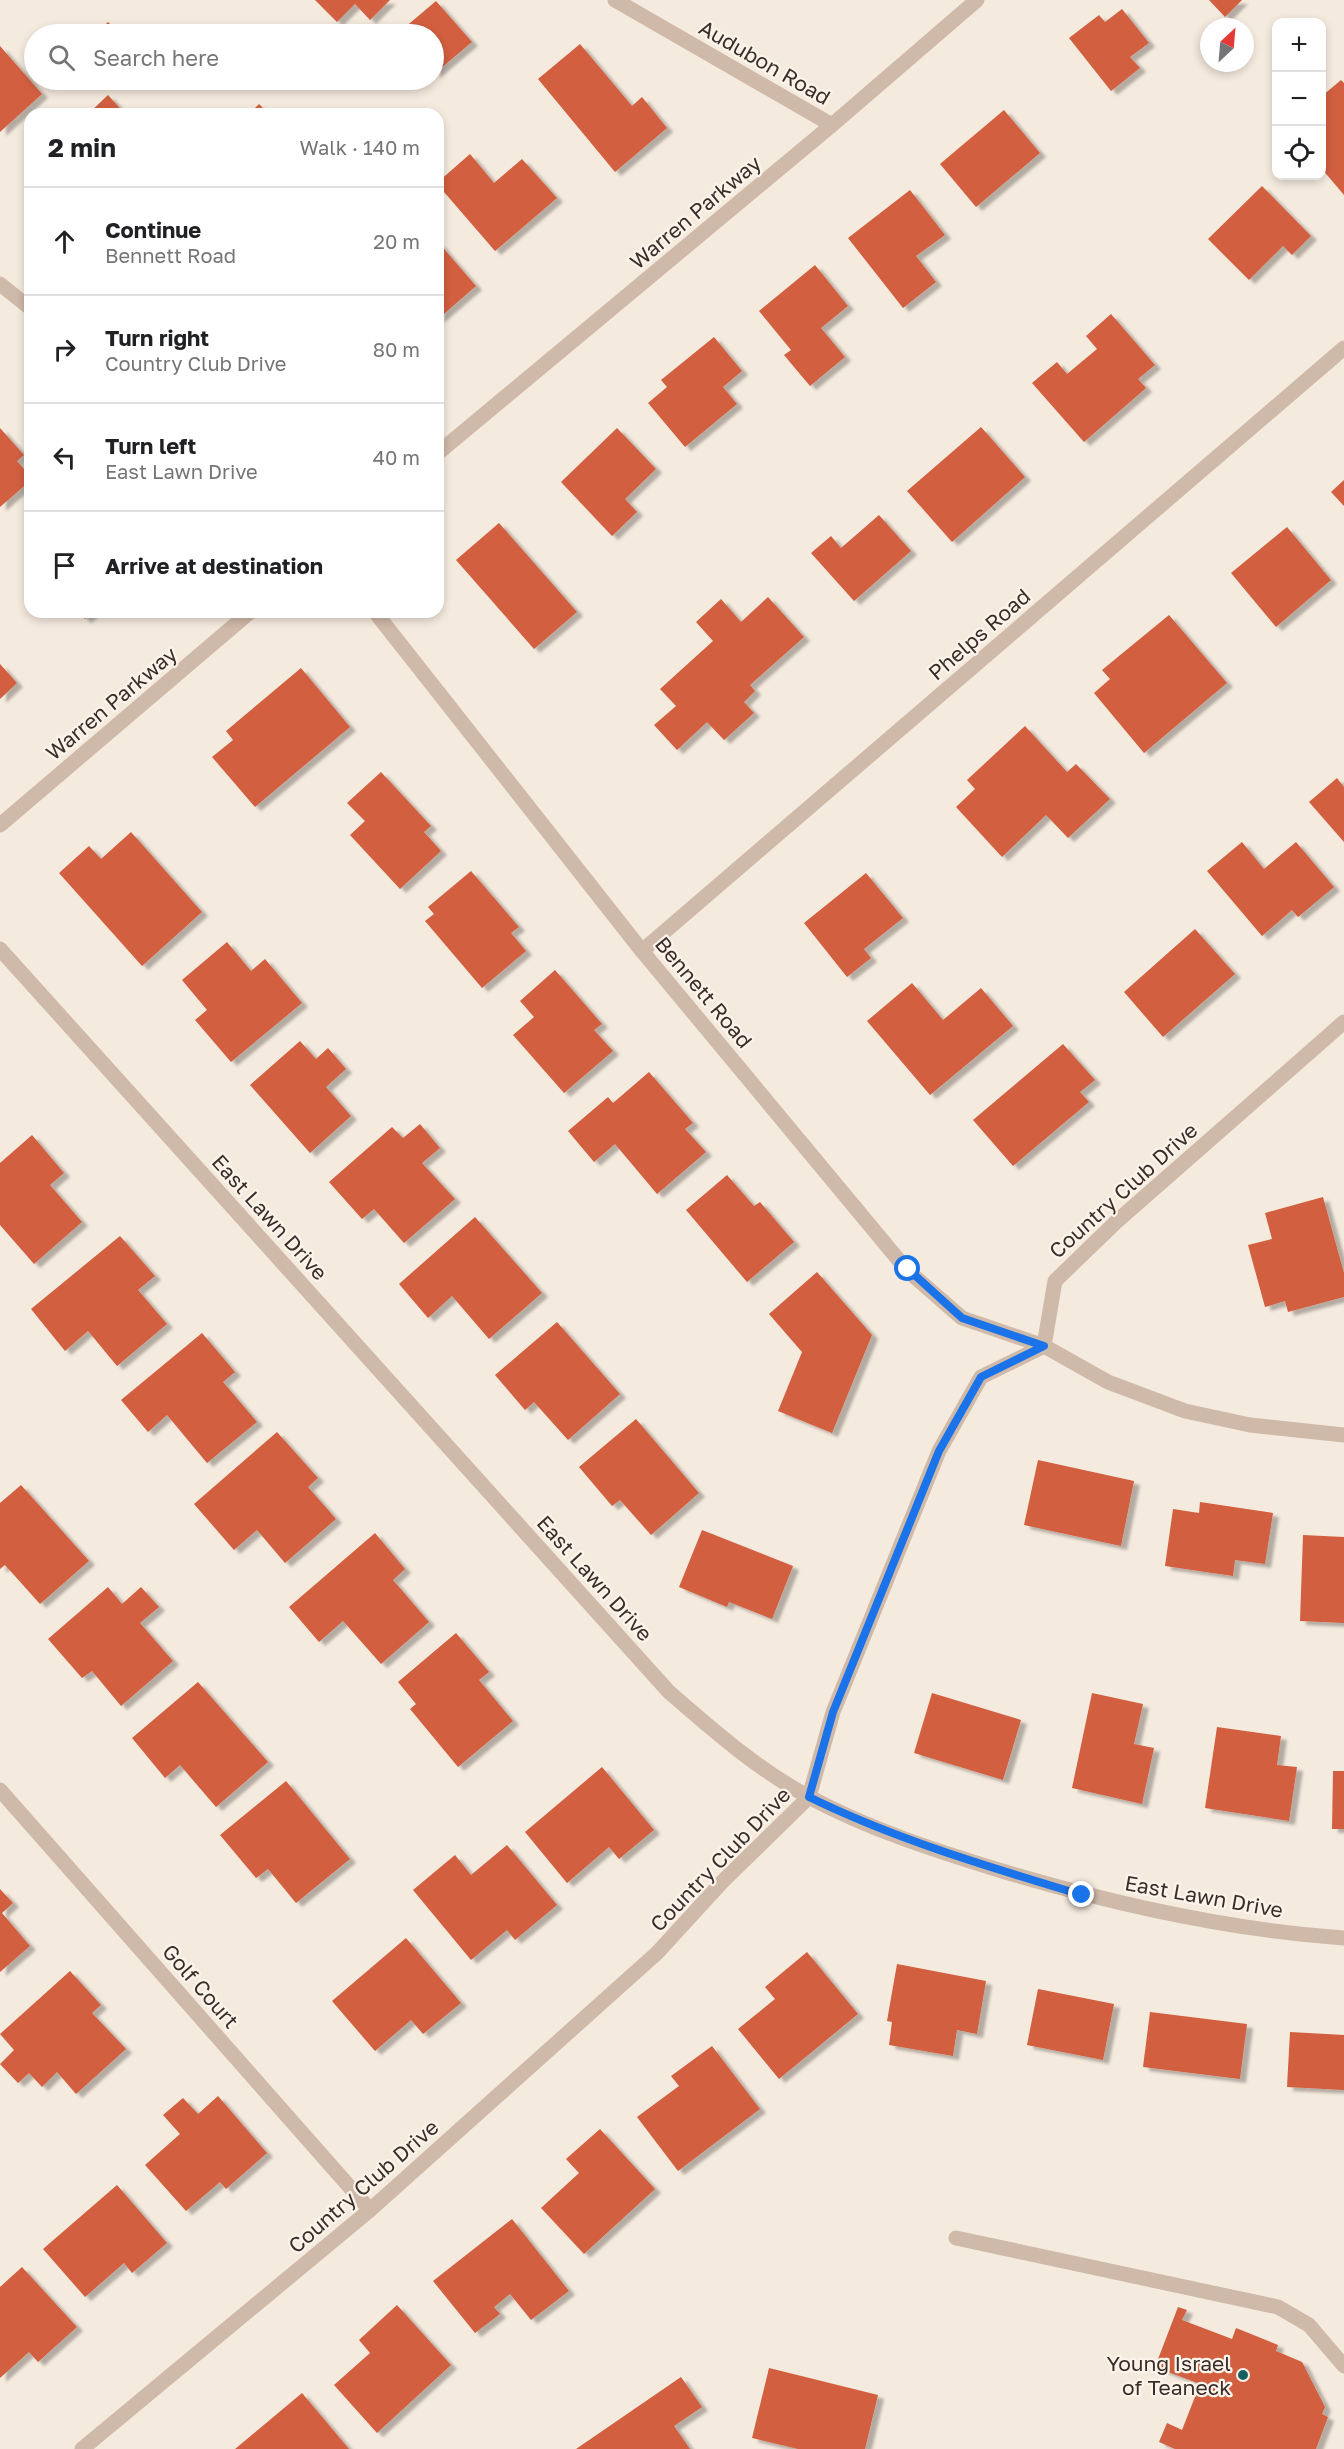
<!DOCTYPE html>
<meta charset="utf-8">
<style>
body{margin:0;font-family:"Golos Text",sans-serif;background:#f6f6f6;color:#202124}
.controls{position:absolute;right:18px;top:18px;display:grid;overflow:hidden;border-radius:12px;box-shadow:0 3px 9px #0003}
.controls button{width:54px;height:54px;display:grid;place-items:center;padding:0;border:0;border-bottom:2px solid #e0e0e0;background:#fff;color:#202124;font:30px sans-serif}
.compass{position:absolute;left:1200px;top:18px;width:54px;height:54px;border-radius:50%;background:#fff;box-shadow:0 3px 9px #0003;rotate:26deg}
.stop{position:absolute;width:18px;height:18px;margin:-14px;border:4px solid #1a73e8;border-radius:50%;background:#fff}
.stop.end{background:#1a73e8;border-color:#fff;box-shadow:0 2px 6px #0008}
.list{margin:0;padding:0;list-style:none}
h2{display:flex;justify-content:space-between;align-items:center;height:78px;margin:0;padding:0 24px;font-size:26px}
h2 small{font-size:20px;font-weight:400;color:#757577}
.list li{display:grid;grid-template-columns:39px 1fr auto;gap:18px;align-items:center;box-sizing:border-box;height:108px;padding:0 24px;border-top:2px solid #e0e0e0}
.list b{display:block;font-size:22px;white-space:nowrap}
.list p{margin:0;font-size:20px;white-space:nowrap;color:#757577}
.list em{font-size:20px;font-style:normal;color:#757577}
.icon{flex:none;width:33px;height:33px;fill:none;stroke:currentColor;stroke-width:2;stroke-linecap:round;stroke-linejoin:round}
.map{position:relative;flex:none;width:1344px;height:2449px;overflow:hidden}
.search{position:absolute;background:#fff;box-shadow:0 3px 9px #0003;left:24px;top:24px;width:420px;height:66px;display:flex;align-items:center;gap:15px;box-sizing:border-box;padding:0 21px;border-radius:33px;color:#757577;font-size:22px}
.panel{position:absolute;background:#fff;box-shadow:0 3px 9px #0003;left:24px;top:108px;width:420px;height:510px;border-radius:18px}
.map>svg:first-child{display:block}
.building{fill:#d25e3f;filter:url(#shadow)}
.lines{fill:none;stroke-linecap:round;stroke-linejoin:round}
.minor{stroke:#cfb9a8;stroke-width:15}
.route{stroke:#1a73e8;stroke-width:8}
.poi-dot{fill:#195f62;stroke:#fcf4eb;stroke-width:2}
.labels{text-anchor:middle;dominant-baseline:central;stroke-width:4.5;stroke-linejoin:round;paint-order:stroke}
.street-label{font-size:21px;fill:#3b2e29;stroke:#fcf4eb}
.poi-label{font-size:21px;fill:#3b2e29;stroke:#fcf4eb;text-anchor:end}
</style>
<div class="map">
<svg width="1344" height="2449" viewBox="0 0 1344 2449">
<defs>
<filter id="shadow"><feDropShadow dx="6" dy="4" stdDeviation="1.5" flood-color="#0004"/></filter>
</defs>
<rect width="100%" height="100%" fill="#f5eade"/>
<!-- building -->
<g class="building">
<path d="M 315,0 L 390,0 L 370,20 L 355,4 L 337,22 Z"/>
<path d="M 1209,0 L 1242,0 L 1225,17 Z"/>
<path d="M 436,1 L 472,42 L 434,74 L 434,34 L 397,34 Z"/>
<path d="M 1122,9 L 1149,43 L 1130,57 L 1140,68 L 1111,91 L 1069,38 L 1099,15 L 1105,22 Z"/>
<path d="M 108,22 L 120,34 L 96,34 Z"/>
<path d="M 580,44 L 632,106 L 642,97 L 667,128 L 615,172 L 538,79 Z"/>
<path d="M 0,46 L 42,94 L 0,132 Z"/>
<path d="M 1341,80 L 1344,83 L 1344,195 L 1322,169 L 1322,96 Z"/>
<path d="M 108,95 L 125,114 L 88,114 Z"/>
<path d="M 259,104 L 269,114 L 249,114 Z"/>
<path d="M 1004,110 L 1040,153 L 976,207 L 940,164 Z"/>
<path d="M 470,154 L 494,183 L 522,159 L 557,198 L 495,251 L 438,185 L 438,182 Z"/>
<path d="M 1262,186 L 1311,236 L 1292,255 L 1283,246 L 1249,280 L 1208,239 Z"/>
<path d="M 910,190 L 945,235 L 916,256 L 936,282 L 903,308 L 848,238 Z"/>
<path d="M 438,242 L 476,286 L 438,319 Z"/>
<path d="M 815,265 L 848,306 L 821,328 L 845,357 L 810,386 L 784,355 L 791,350 L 759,311 Z"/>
<path d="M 1111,314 L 1155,365 L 1138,379 L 1146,388 L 1084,442 L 1032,383 L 1057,362 L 1067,374 L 1097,349 L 1086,336 Z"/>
<path d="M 714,337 L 742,371 L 723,387 L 737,404 L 685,447 L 648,403 L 667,387 L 661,380 Z"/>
<path d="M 981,427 L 1025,477 L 952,542 L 907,491 Z"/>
<path d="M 0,428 L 24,455 L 17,461 L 30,476 L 30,481 L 0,507 Z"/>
<path d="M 617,428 L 656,469 L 625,499 L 637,512 L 612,536 L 561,482 Z"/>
<path d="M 1344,480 L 1344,506 L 1331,492 Z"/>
<path d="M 879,515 L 911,551 L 854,601 L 811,553 L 831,536 L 841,548 Z"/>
<path d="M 499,523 L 577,612 L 534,649 L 456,560 Z"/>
<path d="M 1287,527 L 1331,580 L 1276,627 L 1231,573 Z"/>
<path d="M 768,597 L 804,637 L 750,685 L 755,691 L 744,702 L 754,713 L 724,740 L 707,722 L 677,750 L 654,725 L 676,706 L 660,689 L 713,641 L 696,622 L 721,599 L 741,622 Z"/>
<path d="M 79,612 L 94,612 L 85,619 Z"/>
<path d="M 1169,615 L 1227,683 L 1144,753 L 1094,693 L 1110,679 L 1102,670 Z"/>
<path d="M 0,664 L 17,683 L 0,699 Z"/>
<path d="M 301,668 L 350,727 L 255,807 L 212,757 L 233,740 L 226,731 Z"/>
<path d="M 1025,726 L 1067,772 L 1076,764 L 1110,799 L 1068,838 L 1046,815 L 1002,857 L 956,807 L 975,789 L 967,780 Z"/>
<path d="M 381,772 L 431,826 L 424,832 L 441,851 L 400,889 L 350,835 L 365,821 L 347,803 Z"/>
<path d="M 1337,778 L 1344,787 L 1344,842 L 1309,802 Z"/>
<path d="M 131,832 L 202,912 L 142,966 L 59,873 L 89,846 L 101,859 Z"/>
<path d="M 1242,842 L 1264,869 L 1296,842 L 1334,887 L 1298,917 L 1292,910 L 1262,936 L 1207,871 Z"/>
<path d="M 471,871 L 519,927 L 511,933 L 526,951 L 482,988 L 425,921 L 434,914 L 428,907 Z"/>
<path d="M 866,873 L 903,918 L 864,949 L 871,958 L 847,977 L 804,923 Z"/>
<path d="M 1195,929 L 1235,974 L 1163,1037 L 1124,992 Z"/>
<path d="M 227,942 L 251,971 L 265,959 L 302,1003 L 231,1062 L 195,1020 L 207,1010 L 182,980 Z"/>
<path d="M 555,970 L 602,1024 L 594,1030 L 613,1051 L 564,1093 L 513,1035 L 534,1017 L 520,1001 Z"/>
<path d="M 912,983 L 943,1020 L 981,988 L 1013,1026 L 930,1095 L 867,1021 Z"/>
<path d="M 300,1041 L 316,1059 L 328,1048 L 346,1069 L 326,1087 L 351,1116 L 310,1153 L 250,1085 Z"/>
<path d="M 1063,1044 L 1095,1080 L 1080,1092 L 1089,1102 L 1013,1166 L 973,1120 Z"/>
<path d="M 649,1072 L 693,1123 L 685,1129 L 706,1152 L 657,1194 L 615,1144 L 594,1162 L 568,1131 L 608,1097 L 613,1103 Z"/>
<path d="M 420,1124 L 440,1148 L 422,1163 L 455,1199 L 404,1243 L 374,1209 L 362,1219 L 329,1182 L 392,1127 L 403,1138 Z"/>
<path d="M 32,1135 L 64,1173 L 50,1185 L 82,1222 L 34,1264 L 0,1225 L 0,1163 Z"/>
<path d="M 727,1175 L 754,1206 L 760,1202 L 794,1242 L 747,1282 L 686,1210 Z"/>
<path d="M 1323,1197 L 1344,1273 L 1344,1297 L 1288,1312 L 1285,1301 L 1265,1307 L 1248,1245 L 1272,1239 L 1265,1213 Z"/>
<path d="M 475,1217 L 542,1293 L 489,1339 L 452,1296 L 428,1318 L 399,1284 Z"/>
<path d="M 120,1236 L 155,1276 L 138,1290 L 167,1324 L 117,1366 L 88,1331 L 65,1351 L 31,1309 Z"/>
<path d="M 817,1272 L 872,1335 L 832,1433 L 778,1411 L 802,1352 L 769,1314 Z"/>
<path d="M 557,1322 L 620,1394 L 568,1440 L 534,1402 L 525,1410 L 495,1375 Z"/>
<path d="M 202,1333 L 235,1372 L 223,1382 L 257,1422 L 207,1463 L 167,1415 L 148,1432 L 121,1400 Z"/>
<path d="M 636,1419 L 699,1493 L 651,1535 L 620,1500 L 612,1506 L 579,1467 Z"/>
<path d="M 277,1432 L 318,1478 L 308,1487 L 336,1519 L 285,1563 L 257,1530 L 234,1550 L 194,1504 Z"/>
<path d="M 1038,1460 L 1134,1481 L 1121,1546 L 1024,1525 Z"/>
<path d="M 21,1485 L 89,1561 L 40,1604 L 5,1565 L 0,1569 L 0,1503 Z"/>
<path d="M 1200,1502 L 1273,1513 L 1265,1564 L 1235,1560 L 1233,1576 L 1165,1566 L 1173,1509 L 1199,1513 Z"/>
<path d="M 702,1530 L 793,1566 L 772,1619 L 729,1602 L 727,1607 L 679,1587 Z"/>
<path d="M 375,1533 L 405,1569 L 393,1580 L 429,1622 L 381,1664 L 343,1621 L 319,1642 L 289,1607 Z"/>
<path d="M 1303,1535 L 1344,1537 L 1344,1623 L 1300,1621 Z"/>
<path d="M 108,1587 L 122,1604 L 141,1587 L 159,1607 L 140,1623 L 173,1661 L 121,1706 L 92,1671 L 82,1678 L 48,1639 Z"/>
<path d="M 456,1633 L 489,1672 L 479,1680 L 513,1721 L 458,1767 L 410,1709 L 416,1704 L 398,1682 Z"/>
<path d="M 198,1682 L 268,1762 L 216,1807 L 180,1765 L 165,1778 L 132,1738 Z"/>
<path d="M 932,1693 L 1021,1720 L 1003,1780 L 914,1753 Z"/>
<path d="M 1092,1693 L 1143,1704 L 1134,1744 L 1154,1748 L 1142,1804 L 1072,1788 Z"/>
<path d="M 1217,1727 L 1281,1736 L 1277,1765 L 1297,1767 L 1289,1821 L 1205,1808 Z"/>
<path d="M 602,1767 L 654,1830 L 619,1859 L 609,1847 L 567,1883 L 525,1832 Z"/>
<path d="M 1333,1771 L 1344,1771 L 1344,1829 L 1332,1829 Z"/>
<path d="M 286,1781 L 350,1859 L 296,1903 L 268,1869 L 256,1878 L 220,1835 Z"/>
<path d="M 507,1845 L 557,1905 L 515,1940 L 507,1930 L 471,1960 L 413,1890 L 455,1855 L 471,1875 Z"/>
<path d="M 0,1889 L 13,1903 L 2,1913 L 30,1946 L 0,1972 Z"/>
<path d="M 406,1938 L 461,2003 L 423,2034 L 411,2020 L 375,2051 L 332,2001 Z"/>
<path d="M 807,1952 L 858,2014 L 779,2079 L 738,2029 L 775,1999 L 765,1987 Z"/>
<path d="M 897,1964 L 986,1981 L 977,2034 L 957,2030 L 953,2056 L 889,2045 L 892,2022 L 887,2021 Z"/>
<path d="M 70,1971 L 101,2005 L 92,2013 L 126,2049 L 76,2094 L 57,2072 L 42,2087 L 29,2073 L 18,2083 L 0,2064 L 14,2050 L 0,2034 Z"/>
<path d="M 1038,1989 L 1114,2004 L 1103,2060 L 1027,2045 Z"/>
<path d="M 1150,2012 L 1247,2024 L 1240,2079 L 1143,2067 Z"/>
<path d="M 1290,2032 L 1344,2035 L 1344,2090 L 1287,2087 Z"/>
<path d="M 712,2046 L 760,2109 L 678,2171 L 637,2117 L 679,2086 L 671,2076 Z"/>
<path d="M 218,2096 L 267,2153 L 226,2189 L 220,2182 L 186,2211 L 145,2165 L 180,2134 L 163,2115 L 183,2098 L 198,2114 Z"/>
<path d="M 600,2129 L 655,2189 L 584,2254 L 541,2208 L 579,2173 L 566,2159 Z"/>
<path d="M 117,2185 L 167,2243 L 132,2273 L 124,2263 L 85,2297 L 43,2249 Z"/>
<path d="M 512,2219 L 569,2291 L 531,2320 L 510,2294 L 494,2307 L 500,2314 L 475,2333 L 433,2281 Z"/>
<path d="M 22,2267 L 77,2327 L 38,2362 L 29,2352 L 0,2378 L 0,2287 Z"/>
<path d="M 397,2305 L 451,2365 L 377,2433 L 334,2385 L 370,2353 L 359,2340 Z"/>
<path d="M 1178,2307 L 1187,2310 L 1182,2320 L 1232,2339 L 1236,2328 L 1278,2345 L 1276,2351 L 1302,2362 L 1325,2407 L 1322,2414 L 1328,2417 L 1316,2449 L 1175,2449 L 1159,2442 L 1167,2423 L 1182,2430 L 1200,2384 L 1155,2367 Z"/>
<path d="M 769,2368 L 878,2395 L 865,2449 L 798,2449 L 752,2438 Z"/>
<path d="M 681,2377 L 702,2407 L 674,2426 L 690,2449 L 576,2449 Z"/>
<path d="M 302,2393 L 349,2449 L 235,2449 Z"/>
</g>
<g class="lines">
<!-- minor -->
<g class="minor">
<path d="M 615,0 L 832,125"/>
<path d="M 0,284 L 30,308"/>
<path d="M 438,453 L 832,125 L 977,0"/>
<path d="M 375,612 L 642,951 L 907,1270 L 962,1318 L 1044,1346 L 1108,1382 L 1185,1411 L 1250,1425 L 1344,1435"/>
<path d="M 0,825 L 250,612"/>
<path d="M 0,949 L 669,1692 C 714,1731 758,1770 811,1798 C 871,1830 937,1851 1002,1871 C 1113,1904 1228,1930 1344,1938"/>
<path d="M 642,951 L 1344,348"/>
<path d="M 0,1790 L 370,2210"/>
<path d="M 956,2238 L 1278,2307 L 1309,2325 L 1344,2366"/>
<path d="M 82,2449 L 370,2210 L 657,1953 L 723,1881 L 809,1797 L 833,1712 L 939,1451 L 981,1377 L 1044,1346 L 1055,1281 L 1116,1222 L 1344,1022"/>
</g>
</g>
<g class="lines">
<!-- route -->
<path class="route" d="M 908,1269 L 962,1318 L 1044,1346 L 981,1377 L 939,1451 L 833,1712 L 809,1797 C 897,1840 989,1867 1082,1895"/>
</g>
<!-- markers -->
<circle class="poi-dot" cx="1243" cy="2375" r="6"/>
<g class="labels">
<!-- street labels -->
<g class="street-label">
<text transform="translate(765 62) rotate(30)">Audubon Road</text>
<text transform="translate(695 212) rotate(-40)">Warren Parkway</text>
<text transform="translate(979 634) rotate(-41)">Phelps Road</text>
<text transform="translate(111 703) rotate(-40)">Warren Parkway</text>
<text transform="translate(704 992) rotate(50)">Bennett Road</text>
<text transform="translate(1123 1190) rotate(-42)">Country Club Drive</text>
<text transform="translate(270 1217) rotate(48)">East Lawn Drive</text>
<text transform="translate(595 1578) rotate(48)">East Lawn Drive</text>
<text transform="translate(720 1859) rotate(-46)">Country Club Drive</text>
<text transform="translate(1204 1896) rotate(10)">East Lawn Drive</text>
<text transform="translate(201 1986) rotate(49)">Golf Court</text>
<text transform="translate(363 2186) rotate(-41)">Country Club Drive</text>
</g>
<!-- poi labels -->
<g class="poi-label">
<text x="1231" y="2363">Young Israel<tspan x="1231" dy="24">of Teaneck</tspan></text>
</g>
</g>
</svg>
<div class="controls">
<button>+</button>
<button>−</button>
<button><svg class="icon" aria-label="locate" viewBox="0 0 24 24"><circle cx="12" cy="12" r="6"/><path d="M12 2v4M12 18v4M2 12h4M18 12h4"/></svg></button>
</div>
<svg class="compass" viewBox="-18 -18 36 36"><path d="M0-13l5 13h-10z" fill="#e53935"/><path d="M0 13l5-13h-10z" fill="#757577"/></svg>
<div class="stop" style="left:908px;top:1269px"></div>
<div class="stop end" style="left:1082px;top:1895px"></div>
<div class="search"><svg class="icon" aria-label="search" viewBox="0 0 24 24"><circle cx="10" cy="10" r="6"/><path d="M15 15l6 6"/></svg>Search here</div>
<section class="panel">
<h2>2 min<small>Walk · 140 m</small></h2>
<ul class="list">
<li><svg class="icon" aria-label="ahead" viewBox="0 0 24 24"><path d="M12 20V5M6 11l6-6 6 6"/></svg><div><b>Continue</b><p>Bennett Road</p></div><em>20 m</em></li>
<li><svg class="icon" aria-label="right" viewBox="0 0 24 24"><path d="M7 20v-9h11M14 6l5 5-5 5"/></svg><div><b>Turn right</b><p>Country Club Drive</p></div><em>80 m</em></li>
<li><svg class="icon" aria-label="left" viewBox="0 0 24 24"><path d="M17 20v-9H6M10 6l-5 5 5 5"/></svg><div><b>Turn left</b><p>East Lawn Drive</p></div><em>40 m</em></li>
<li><svg class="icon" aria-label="arrive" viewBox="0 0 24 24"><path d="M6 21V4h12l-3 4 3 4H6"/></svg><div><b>Arrive at destination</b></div></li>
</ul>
</section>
</div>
